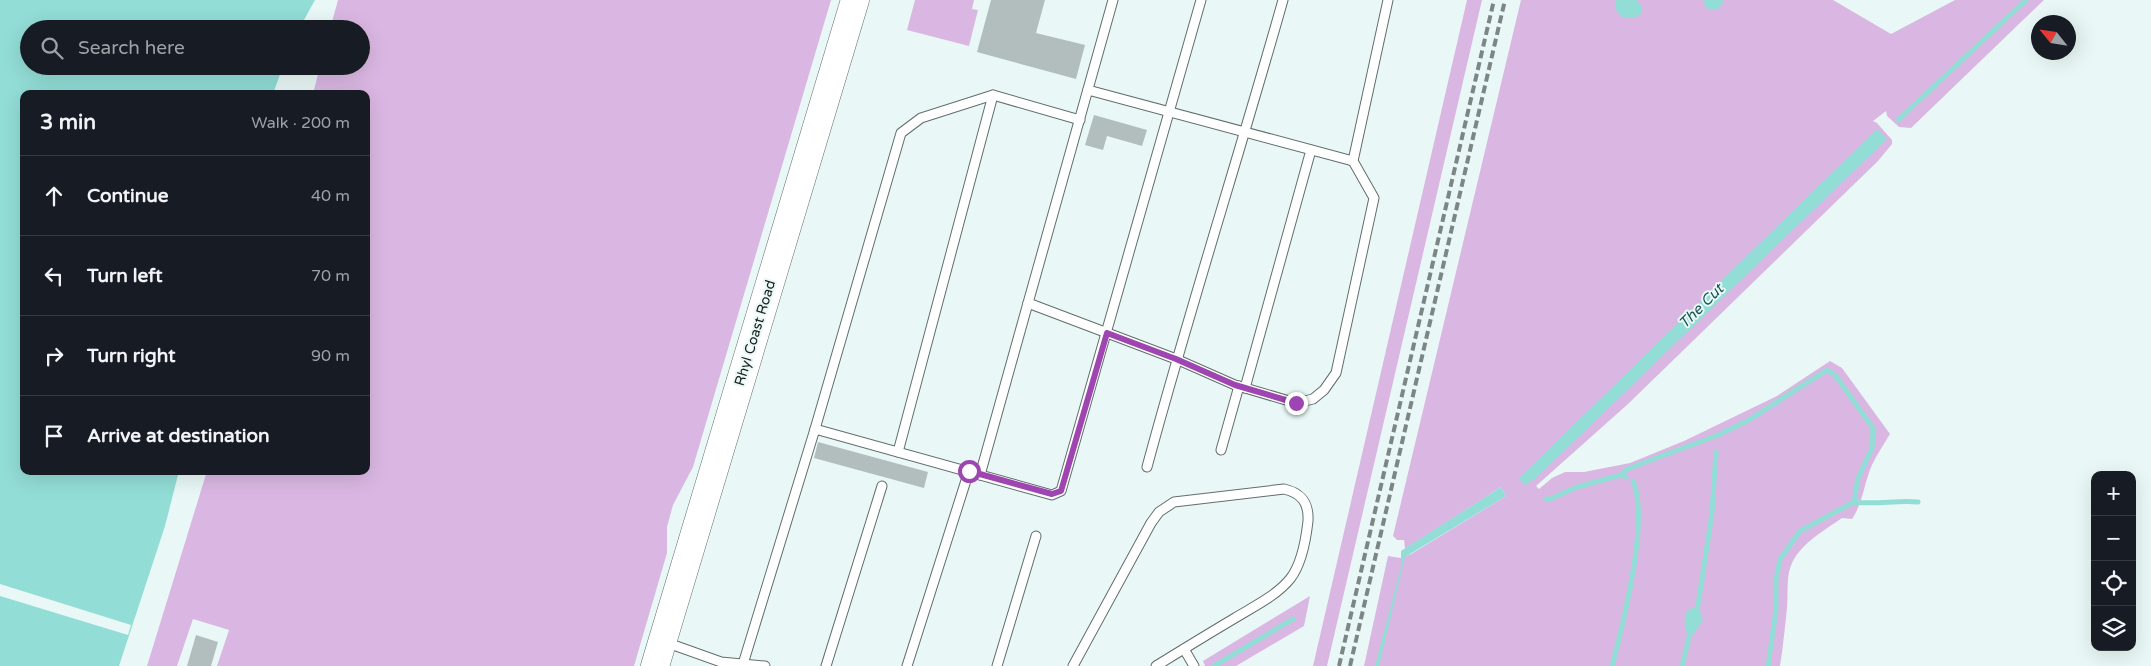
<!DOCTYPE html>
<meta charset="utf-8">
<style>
body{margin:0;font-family:"Varela Round",sans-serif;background:#20242c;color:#f1f3f6}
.controls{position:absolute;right:15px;bottom:15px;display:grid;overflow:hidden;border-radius:10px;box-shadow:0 5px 20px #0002}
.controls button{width:45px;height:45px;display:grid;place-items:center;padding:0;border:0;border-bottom:1px solid #363941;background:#171b24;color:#f1f3f6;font:25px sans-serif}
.compass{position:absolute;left:2031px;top:15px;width:45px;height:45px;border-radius:50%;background:#171b24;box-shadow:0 5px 20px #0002;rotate:300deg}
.stop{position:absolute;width:15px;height:15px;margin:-11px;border:4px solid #9e45b1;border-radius:50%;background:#fff}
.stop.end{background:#9e45b1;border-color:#fff;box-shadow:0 1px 5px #0008}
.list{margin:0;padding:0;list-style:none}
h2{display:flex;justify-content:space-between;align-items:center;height:65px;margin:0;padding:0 20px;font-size:21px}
h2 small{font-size:16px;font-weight:400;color:#9ea1a6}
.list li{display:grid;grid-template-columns:32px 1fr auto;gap:15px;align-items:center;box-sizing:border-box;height:80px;padding:0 20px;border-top:1px solid #363941}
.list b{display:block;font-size:19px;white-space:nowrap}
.list em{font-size:16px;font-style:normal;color:#9ea1a6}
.icon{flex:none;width:28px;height:28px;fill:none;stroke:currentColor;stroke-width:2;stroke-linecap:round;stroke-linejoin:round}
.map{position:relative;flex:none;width:2151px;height:666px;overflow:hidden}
.search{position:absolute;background:#171b24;box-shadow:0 5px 20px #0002;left:20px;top:20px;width:350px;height:55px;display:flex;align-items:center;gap:12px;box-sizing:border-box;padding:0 18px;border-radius:28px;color:#9ea1a6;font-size:19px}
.panel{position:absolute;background:#171b24;box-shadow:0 5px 20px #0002;left:20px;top:90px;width:350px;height:385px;border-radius:10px}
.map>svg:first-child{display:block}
.green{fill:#dab7e2}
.water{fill:#92ddd6}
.pier{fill:#e9f8f6}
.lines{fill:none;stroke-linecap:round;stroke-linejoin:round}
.stream{stroke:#92ddd6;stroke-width:5}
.building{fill:#b1bebd}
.service-casing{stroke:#616e6c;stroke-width:11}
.primary-casing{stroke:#616e6c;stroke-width:29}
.service{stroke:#fff;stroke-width:9}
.primary{stroke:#fff;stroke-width:28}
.rail{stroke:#7c8685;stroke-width:4;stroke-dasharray:8 4;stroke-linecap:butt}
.route{stroke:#9e45b1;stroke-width:6}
.labels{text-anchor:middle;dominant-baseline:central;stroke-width:4;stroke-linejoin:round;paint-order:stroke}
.street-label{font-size:14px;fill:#181d1c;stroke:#e9f8f6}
.water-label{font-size:15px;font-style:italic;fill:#165651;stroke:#e9f8f6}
</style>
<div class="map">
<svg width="2151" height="666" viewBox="0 0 2151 666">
<rect width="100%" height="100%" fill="#e9f8f6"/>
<!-- green -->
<g class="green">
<path d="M 338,0 L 831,0 L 693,467 L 673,505 L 667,527 L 667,553 L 634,666 L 217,666 L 229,630 L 193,619 L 177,666 L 147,666 L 207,471 L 366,471 L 366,94 L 313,94 L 320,66 L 361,66 L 361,29 L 330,29 Z"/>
<path d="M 915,0 L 974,0 L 972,9 L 978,10 L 969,46 L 907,30 Z"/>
<path d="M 1467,0 L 1482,0 L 1327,666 L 1313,666 Z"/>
<path d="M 1521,0 L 1833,0 L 1891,34 L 1955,0 L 2044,0 L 1911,128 L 1899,127 L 1887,116 L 1886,111 L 1873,121 L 1877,123 L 1892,140 L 1892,144 L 1878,161 L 1628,404 L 1536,486 L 1539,489 L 1552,478 L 1565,472 L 1584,472 L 1630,463 L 1684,441 L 1777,396 L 1830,361 L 1842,368 L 1890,434 C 1884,444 1877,454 1872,465 C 1864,483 1863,503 1852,519 L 1842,518 C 1828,528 1810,538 1799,552 C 1784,570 1789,587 1787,608 C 1785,627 1783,647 1780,666 L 1364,666 L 1388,556 L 1401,558 L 1411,554 L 1506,496 L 1501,487 L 1405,549 L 1404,540 L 1397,540 L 1393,536 Z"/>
<path d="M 1310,596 L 1304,626 L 1236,666 L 1205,666 L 1203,661 Z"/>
</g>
<!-- water -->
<g class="water">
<path d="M 0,0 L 315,0 L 299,29 L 29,29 L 29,66 L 283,66 L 273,94 L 24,94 L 24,471 L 179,471 L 165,526 L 119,666 L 0,666 Z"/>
<path d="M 1616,0 L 1636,0 L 1642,6 L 1642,13 L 1635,18 L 1623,18 L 1616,10 Z"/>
<path d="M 1703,0 L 1722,0 L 1724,2 L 1718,9 L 1707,9 Z"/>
<path d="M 1877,129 L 1887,139 L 1535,479 L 1524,485 L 1519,478 Z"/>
<path d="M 1501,487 L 1506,496 L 1405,557 L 1379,666 L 1375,666 L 1401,567 L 1401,551 Z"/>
<path d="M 1698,605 L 1703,620 L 1691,638 C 1684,631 1683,622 1687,611 Z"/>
</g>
<!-- pier -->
<path class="pier" d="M 0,584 L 131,625 L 128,635 L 0,596 Z"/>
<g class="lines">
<!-- stream -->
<g class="stream">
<path d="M 1898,120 L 2026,0"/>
<path d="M 1621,475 L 1627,469 L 1718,435 L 1747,421 L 1827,370 L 1835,375 L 1873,428 L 1872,448 L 1858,478 L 1854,502 L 1800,531 L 1780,559 L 1776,580 L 1776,610 L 1768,666"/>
<path d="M 1546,499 L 1550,499 L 1577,487 L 1621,475 L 1626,477"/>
<path d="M 1854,502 C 1876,505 1896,500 1918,502"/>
<path d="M 1698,605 L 1712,513 L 1716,452"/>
<path d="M 1214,666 L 1293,619"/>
<path d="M 1612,666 C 1623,624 1650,519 1633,481"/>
<path d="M 1682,666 L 1689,637"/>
</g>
</g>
<!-- building -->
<g class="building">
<path d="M 991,0 L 1045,0 L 1036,33 L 1085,45 L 1076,79 L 977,52 Z"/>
<path d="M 1094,115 L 1147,130 L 1142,146 L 1107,136 L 1103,150 L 1085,145 Z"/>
<path d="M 818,442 L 928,472 L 924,488 L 814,458 Z"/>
<path d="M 196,635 L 218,642 L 211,666 L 187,666 Z"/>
</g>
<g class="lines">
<defs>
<g id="service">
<path d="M 1113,0 L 1028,303 L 1176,359 L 1235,385 L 1296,403 L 1313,399 L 1324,390 L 1336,373 L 1374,198 L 1353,161 L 1388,0"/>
<path d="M 1088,90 L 1353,161"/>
<path d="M 1245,388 L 1311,150"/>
<path d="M 815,429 L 1052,495 L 1061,491 L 1201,0"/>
<path d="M 1221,450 L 1239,386"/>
<path d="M 898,452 L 993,95"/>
<path d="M 1147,467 C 1189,311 1239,156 1283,0"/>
<path d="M 980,475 L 1028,303"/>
<path d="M 665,642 L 721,662 L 765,666"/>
<path d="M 1184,649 L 1194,666"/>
<path d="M 743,664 L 815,429 L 901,133 L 921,118 L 993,95 L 1080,120"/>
<path d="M 826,666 L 882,486"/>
<path d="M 907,666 L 969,471"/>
<path d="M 997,666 L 1036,536"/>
<path d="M 1073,666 L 1151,523 L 1159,512 L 1174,502 L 1284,489 C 1301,493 1309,502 1308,521 C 1306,539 1302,564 1290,579 C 1276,596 1253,607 1235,618 C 1208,634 1182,650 1156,666"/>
</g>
<path id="primary" d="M 655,666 L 855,0"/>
</defs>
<!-- service casing -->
<use href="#service" class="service-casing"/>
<!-- primary casing -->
<use href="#primary" class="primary-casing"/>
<!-- service -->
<use href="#service" class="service"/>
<!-- primary -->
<use href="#primary" class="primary"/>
<!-- rail -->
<g class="rail">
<path d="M 1339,666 L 1494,0"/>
<path d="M 1350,666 L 1505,0"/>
</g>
</g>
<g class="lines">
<!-- route -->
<path class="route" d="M 969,471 L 1052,494 L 1061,491 L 1107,333 L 1176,359 L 1235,385 L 1296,403"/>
</g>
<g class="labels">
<!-- street labels -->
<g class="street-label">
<text transform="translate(755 333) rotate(-73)">Rhyl Coast Road</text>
</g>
<!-- water labels -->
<g class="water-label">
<text transform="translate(1701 306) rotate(-45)">The Cut</text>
</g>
</g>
</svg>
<div class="controls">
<button>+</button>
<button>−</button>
<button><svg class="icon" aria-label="locate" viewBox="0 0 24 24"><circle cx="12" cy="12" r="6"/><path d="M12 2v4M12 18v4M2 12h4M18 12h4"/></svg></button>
<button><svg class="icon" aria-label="layers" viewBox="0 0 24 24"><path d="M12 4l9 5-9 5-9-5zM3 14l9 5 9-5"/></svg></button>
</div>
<svg class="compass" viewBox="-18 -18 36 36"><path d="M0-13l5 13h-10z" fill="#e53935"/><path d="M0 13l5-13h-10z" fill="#9ea1a6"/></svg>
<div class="stop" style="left:969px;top:471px"></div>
<div class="stop end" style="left:1296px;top:403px"></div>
<div class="search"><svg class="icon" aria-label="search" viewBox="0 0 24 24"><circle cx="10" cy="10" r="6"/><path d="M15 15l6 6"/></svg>Search here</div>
<section class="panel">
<h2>3 min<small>Walk · 200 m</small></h2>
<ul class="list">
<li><svg class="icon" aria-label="ahead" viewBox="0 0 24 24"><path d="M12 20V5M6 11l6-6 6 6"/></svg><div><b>Continue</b></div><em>40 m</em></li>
<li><svg class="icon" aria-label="left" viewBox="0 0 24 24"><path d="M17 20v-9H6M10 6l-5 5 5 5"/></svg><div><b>Turn left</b></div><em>70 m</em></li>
<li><svg class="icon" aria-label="right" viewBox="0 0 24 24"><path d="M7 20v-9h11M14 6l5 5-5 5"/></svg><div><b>Turn right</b></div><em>90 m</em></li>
<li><svg class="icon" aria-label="arrive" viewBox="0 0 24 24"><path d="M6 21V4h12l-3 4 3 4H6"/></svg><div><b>Arrive at destination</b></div></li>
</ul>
</section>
</div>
